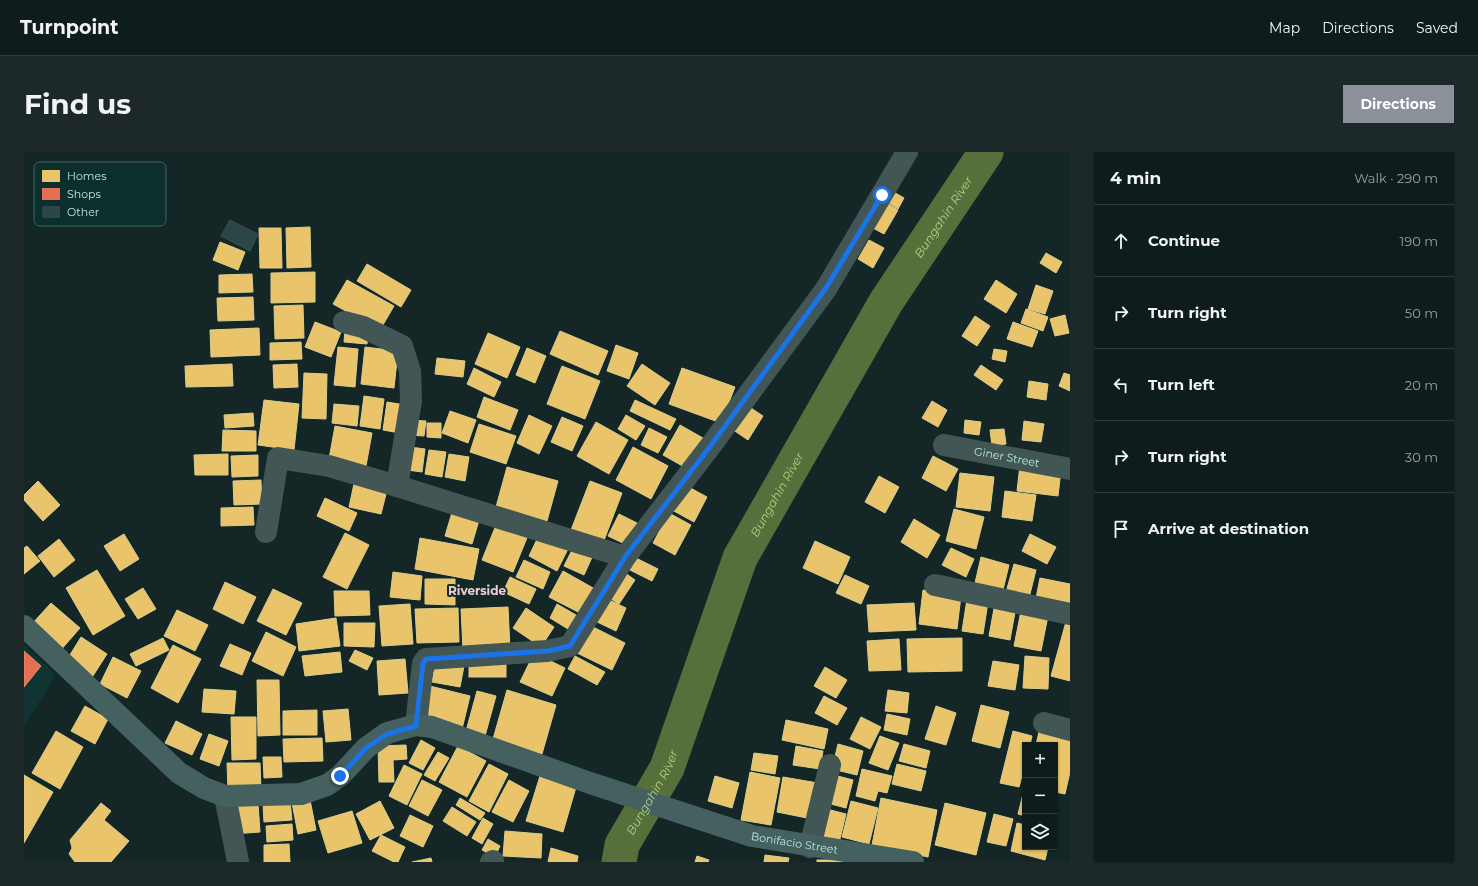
<!DOCTYPE html>
<meta charset="utf-8">
<style>
body{margin:0;font-family:Montserrat,sans-serif;background:#1d2929;color:#f1f3f6}
.controls{position:absolute;right:12px;bottom:12px;display:grid;overflow:hidden;border-radius:0px;box-shadow:0 1px 3px #0004}
.controls button{width:36px;height:36px;display:grid;place-items:center;padding:0;border:0;border-bottom:1px solid #2f3a3b;background:#0f1c1c;color:#f1f3f6;font:20px sans-serif}
.stop{position:absolute;width:12px;height:12px;margin:-9px;border:3px solid #1a73e8;border-radius:50%;background:#fff}
.stop.end{background:#1a73e8;border-color:#fff;box-shadow:0 1px 4px #0008}
.list{margin:0;padding:0;list-style:none}
h2{display:flex;justify-content:space-between;align-items:center;height:52px;margin:0;padding:0 16px;font-size:17px}
h2 small{font-size:13px;font-weight:400;color:#9ba1a3}
.list li{display:grid;grid-template-columns:26px 1fr auto;gap:12px;align-items:center;box-sizing:border-box;height:72px;padding:0 16px;border-top:1px solid #2f3a3b}
.list b{display:block;font-size:15px;white-space:nowrap}
.list em{font-size:13px;font-style:normal;color:#9ba1a3}
.icon{flex:none;width:22px;height:22px;fill:none;stroke:currentColor;stroke-width:2;stroke-linecap:round;stroke-linejoin:round}
.map{position:relative;flex:none;width:1046px;height:710px;overflow:hidden;border-radius:0px}
header{display:flex;align-items:center;gap:24px;box-sizing:border-box;height:56px;padding:0 20px;background:#0f1c1c;border-bottom:1px solid #2f3a3b}
header strong{font-size:19px}
nav{display:flex;gap:22px;margin-inline-start:auto;font-size:14px}
.intro{display:flex;align-items:center;justify-content:space-between;box-sizing:border-box;height:96px;padding:0 24px}
h1{margin:0;font-size:28px}
.button{padding:10px 18px;border-radius:0px;background:#8c9099;color:#fff;font-size:14px;font-weight:700}
main{display:flex;gap:24px;padding:0 24px}
aside{flex:1;background:#0f1c1c;border-radius:0px;box-shadow:0 1px 3px #0004}
.map>svg:first-child{display:block}
.built{fill:#0f3431}
.homes{fill:#e9c46a;stroke:#dace8e}
.shops{fill:#e76f51;stroke:#d9937c}
.lines{fill:none;stroke-linecap:round;stroke-linejoin:round}
.river{stroke:#576f3b;stroke-width:35}
.building{fill:#2c4545;stroke:#375052}
.street{stroke:#425755;stroke-width:22}
.secondary{stroke:#45615f;stroke-width:22}
.route{stroke:#1a73e8;stroke-width:5}
.labels{text-anchor:middle;dominant-baseline:central;stroke-width:4;stroke-linejoin:round;paint-order:stroke}
.street-label{font-size:11px;fill:#b7e7e2;stroke:#0c2e2c}
.water-label{font-size:12px;font-style:italic;fill:#acd17d;stroke:#0c2e2c}
.neighbourhood-label{font-size:12px;font-weight:bold;fill:#fbc7cf;stroke:#0c2e2c}
.key{fill:#0c2e2c;stroke:#3f6663;stroke-width:1}
.key-label{font-size:11px;fill:#b7e7e2}
</style>
<header>
<strong>Turnpoint</strong>
<nav><a>Map</a><a>Directions</a><a>Saved</a></nav>
</header>
<div class="intro"><h1>Find us</h1><a class="button">Directions</a></div>
<main>
<div class="map">
<svg width="1046" height="710" viewBox="0 0 1046 710">
<rect width="100%" height="100%" fill="#142625"/>
<!-- built -->
<path class="built" d="M 0,493 L 32,523 L 0,574 Z"/>
<!-- homes -->
<g class="homes">
<path d="M 868,39 L 880,46 L 874,57 L 862,49 Z"/>
<path d="M 861,50 L 874,58 L 860,82 L 847,75 Z"/>
<path d="M 286,75 L 287,115 L 263,116 L 262,76 Z"/>
<path d="M 235,76 L 257,76 L 258,116 L 236,116 Z"/>
<path d="M 845,88 L 860,96 L 849,116 L 834,107 Z"/>
<path d="M 196,90 L 221,100 L 214,118 L 189,108 Z"/>
<path d="M 1022,101 L 1038,110 L 1032,121 L 1016,111 Z"/>
<path d="M 343,112 L 387,138 L 377,155 L 333,129 Z"/>
<path d="M 291,120 L 291,150 L 247,151 L 247,121 Z"/>
<path d="M 228,122 L 229,140 L 195,141 L 195,123 Z"/>
<path d="M 323,128 L 370,154 L 356,178 L 309,152 Z"/>
<path d="M 972,128 L 993,142 L 982,161 L 960,147 Z"/>
<path d="M 1012,133 L 1029,139 L 1021,162 L 1004,157 Z"/>
<path d="M 229,145 L 230,168 L 194,169 L 193,146 Z"/>
<path d="M 279,153 L 280,186 L 251,187 L 250,154 Z"/>
<path d="M 1002,157 L 1024,165 L 1019,179 L 997,171 Z"/>
<path d="M 1041,163 L 1045,181 L 1031,184 L 1026,167 Z"/>
<path d="M 951,164 L 966,174 L 953,194 L 938,184 Z"/>
<path d="M 291,170 L 317,180 L 307,205 L 281,195 Z"/>
<path d="M 989,170 L 1014,179 L 1008,195 L 983,187 Z"/>
<path d="M 235,176 L 236,203 L 187,205 L 186,178 Z"/>
<path d="M 321,178 L 344,180 L 343,192 L 320,190 Z"/>
<path d="M 536,179 L 584,199 L 574,223 L 526,202 Z"/>
<path d="M 464,181 L 496,195 L 483,226 L 451,212 Z"/>
<path d="M 277,190 L 278,207 L 246,208 L 246,191 Z"/>
<path d="M 592,193 L 614,201 L 605,227 L 583,219 Z"/>
<path d="M 314,195 L 334,197 L 331,235 L 310,233 Z"/>
<path d="M 341,195 L 374,199 L 370,236 L 337,232 Z"/>
<path d="M 503,196 L 522,204 L 511,231 L 492,223 Z"/>
<path d="M 970,197 L 983,199 L 981,210 L 968,207 Z"/>
<path d="M 413,206 L 441,209 L 439,225 L 411,222 Z"/>
<path d="M 208,212 L 209,234 L 162,235 L 161,214 Z"/>
<path d="M 273,212 L 274,235 L 250,236 L 249,213 Z"/>
<path d="M 618,212 L 646,231 L 631,253 L 603,234 Z"/>
<path d="M 957,213 L 979,228 L 972,238 L 950,223 Z"/>
<path d="M 538,214 L 576,229 L 561,267 L 523,252 Z"/>
<path d="M 450,216 L 477,230 L 470,245 L 443,232 Z"/>
<path d="M 658,216 L 711,235 L 697,271 L 645,252 Z"/>
<path d="M 280,221 L 303,222 L 302,267 L 278,266 Z"/>
<path d="M 1040,221 L 1046,223 L 1046,239 L 1035,234 Z"/>
<path d="M 1005,229 L 1024,232 L 1022,248 L 1003,245 Z"/>
<path d="M 340,244 L 360,247 L 356,277 L 336,274 Z"/>
<path d="M 460,245 L 494,258 L 486,278 L 453,265 Z"/>
<path d="M 240,248 L 275,252 L 270,298 L 234,293 Z"/>
<path d="M 611,248 L 652,267 L 646,278 L 606,259 Z"/>
<path d="M 908,249 L 923,258 L 914,275 L 898,266 Z"/>
<path d="M 363,250 L 381,253 L 376,281 L 359,278 Z"/>
<path d="M 310,252 L 335,254 L 333,274 L 308,271 Z"/>
<path d="M 721,252 L 739,264 L 724,288 L 705,275 Z"/>
<path d="M 426,259 L 452,268 L 444,291 L 418,281 Z"/>
<path d="M 229,261 L 230,274 L 201,276 L 200,263 Z"/>
<path d="M 505,263 L 528,274 L 515,302 L 493,291 Z"/>
<path d="M 602,263 L 621,274 L 612,288 L 594,277 Z"/>
<path d="M 538,265 L 559,274 L 548,299 L 527,290 Z"/>
<path d="M 386,268 L 402,269 L 400,284 L 384,283 Z"/>
<path d="M 941,268 L 957,270 L 955,283 L 940,281 Z"/>
<path d="M 1000,269 L 1020,272 L 1017,290 L 998,288 Z"/>
<path d="M 572,270 L 604,288 L 585,322 L 553,304 Z"/>
<path d="M 403,271 L 417,271 L 417,286 L 403,285 Z"/>
<path d="M 455,272 L 492,284 L 482,312 L 446,300 Z"/>
<path d="M 656,273 L 679,286 L 662,316 L 639,303 Z"/>
<path d="M 311,274 L 348,281 L 342,314 L 305,307 Z"/>
<path d="M 625,276 L 643,285 L 634,301 L 617,293 Z"/>
<path d="M 980,277 L 982,292 L 968,294 L 966,278 Z"/>
<path d="M 199,278 L 232,279 L 232,299 L 198,299 Z"/>
<path d="M 386,295 L 401,297 L 398,320 L 383,318 Z"/>
<path d="M 609,295 L 644,314 L 627,347 L 592,328 Z"/>
<path d="M 405,298 L 422,300 L 418,325 L 401,322 Z"/>
<path d="M 204,302 L 204,323 L 171,323 L 170,303 Z"/>
<path d="M 425,302 L 445,305 L 441,329 L 421,325 Z"/>
<path d="M 234,303 L 234,324 L 208,325 L 207,304 Z"/>
<path d="M 909,304 L 934,317 L 922,339 L 898,326 Z"/>
<path d="M 996,313 L 1037,318 L 1034,344 L 993,339 Z"/>
<path d="M 483,315 L 534,329 L 523,369 L 472,355 Z"/>
<path d="M 936,321 L 970,325 L 966,359 L 932,355 Z"/>
<path d="M 855,324 L 875,335 L 861,361 L 841,350 Z"/>
<path d="M 331,327 L 364,334 L 357,362 L 325,355 Z"/>
<path d="M 237,328 L 238,352 L 210,353 L 209,329 Z"/>
<path d="M 14,329 L 36,353 L 19,369 L 0,348 L 0,343 Z"/>
<path d="M 566,329 L 598,341 L 579,391 L 547,378 Z"/>
<path d="M 661,333 L 683,345 L 670,370 L 648,358 Z"/>
<path d="M 981,339 L 1012,343 L 1008,369 L 978,365 Z"/>
<path d="M 301,346 L 333,361 L 325,379 L 293,364 Z"/>
<path d="M 229,355 L 230,373 L 197,374 L 197,356 Z"/>
<path d="M 429,357 L 456,365 L 448,392 L 421,384 Z"/>
<path d="M 930,357 L 960,365 L 952,397 L 922,389 Z"/>
<path d="M 645,361 L 667,373 L 651,403 L 629,391 Z"/>
<path d="M 595,362 L 613,371 L 603,393 L 584,384 Z"/>
<path d="M 890,367 L 916,383 L 903,406 L 877,390 Z"/>
<path d="M 474,368 L 505,381 L 489,420 L 458,408 Z"/>
<path d="M 321,381 L 345,393 L 323,437 L 299,425 Z"/>
<path d="M 100,382 L 115,407 L 96,419 L 80,394 Z"/>
<path d="M 1006,382 L 1032,395 L 1023,412 L 998,399 Z"/>
<path d="M 515,383 L 544,397 L 533,419 L 505,404 Z"/>
<path d="M 396,386 L 455,397 L 449,428 L 391,417 Z"/>
<path d="M 35,387 L 51,408 L 30,425 L 14,404 Z"/>
<path d="M 791,389 L 826,405 L 814,432 L 779,416 Z"/>
<path d="M 3,394 L 16,409 L 0,422 L 0,396 Z"/>
<path d="M 550,394 L 569,403 L 560,423 L 540,414 Z"/>
<path d="M 927,396 L 950,407 L 942,425 L 918,413 Z"/>
<path d="M 606,403 L 634,417 L 628,429 L 600,415 Z"/>
<path d="M 957,405 L 985,413 L 979,438 L 951,431 Z"/>
<path d="M 500,408 L 526,420 L 519,437 L 492,425 Z"/>
<path d="M 990,412 L 1012,418 L 1005,446 L 982,440 Z"/>
<path d="M 73,418 L 101,464 L 69,483 L 42,436 Z"/>
<path d="M 597,418 L 611,428 L 595,452 L 581,443 Z"/>
<path d="M 539,419 L 571,437 L 558,462 L 525,445 Z"/>
<path d="M 369,420 L 398,424 L 396,448 L 366,445 Z"/>
<path d="M 821,423 L 845,434 L 837,452 L 812,441 Z"/>
<path d="M 486,425 L 512,437 L 505,452 L 479,440 Z"/>
<path d="M 1016,426 L 1046,432 L 1046,458 L 1011,451 Z"/>
<path d="M 401,427 L 431,427 L 431,453 L 401,452 Z"/>
<path d="M 201,430 L 232,445 L 219,472 L 189,457 Z"/>
<path d="M 119,436 L 132,457 L 114,467 L 101,447 Z"/>
<path d="M 249,437 L 278,451 L 262,483 L 233,469 Z"/>
<path d="M 899,438 L 937,444 L 933,477 L 895,472 Z"/>
<path d="M 310,439 L 345,439 L 346,463 L 311,464 Z"/>
<path d="M 581,446 L 602,456 L 592,479 L 571,469 Z"/>
<path d="M 943,447 L 964,450 L 959,482 L 938,479 Z"/>
<path d="M 27,451 L 56,476 L 36,499 L 7,473 Z"/>
<path d="M 890,451 L 892,478 L 845,480 L 843,453 Z"/>
<path d="M 971,451 L 992,455 L 986,488 L 965,484 Z"/>
<path d="M 386,452 L 389,492 L 358,494 L 355,454 Z"/>
<path d="M 533,452 L 552,463 L 544,477 L 526,466 Z"/>
<path d="M 484,455 L 486,497 L 439,498 L 437,457 Z"/>
<path d="M 434,456 L 435,490 L 393,491 L 391,457 Z"/>
<path d="M 502,456 L 530,475 L 517,495 L 489,476 Z"/>
<path d="M 153,458 L 184,473 L 171,499 L 140,484 Z"/>
<path d="M 997,459 L 1024,464 L 1017,499 L 990,494 Z"/>
<path d="M 312,466 L 316,494 L 275,499 L 272,472 Z"/>
<path d="M 1043,466 L 1046,467 L 1046,529 L 1027,524 Z"/>
<path d="M 320,471 L 351,471 L 350,495 L 320,494 Z"/>
<path d="M 565,473 L 601,491 L 588,518 L 551,500 Z"/>
<path d="M 242,480 L 272,495 L 259,524 L 228,509 Z"/>
<path d="M 57,485 L 83,502 L 67,527 L 41,511 Z"/>
<path d="M 139,486 L 145,498 L 112,514 L 106,502 Z"/>
<path d="M 938,486 L 938,519 L 884,520 L 883,487 Z"/>
<path d="M 875,487 L 877,518 L 845,519 L 843,489 Z"/>
<path d="M 206,492 L 227,501 L 218,523 L 196,514 Z"/>
<path d="M 149,493 L 177,507 L 154,551 L 127,536 Z"/>
<path d="M 331,498 L 349,506 L 343,518 L 325,509 Z"/>
<path d="M 316,500 L 318,520 L 281,524 L 278,504 Z"/>
<path d="M 510,501 L 541,516 L 528,544 L 496,530 Z"/>
<path d="M 551,504 L 581,520 L 573,533 L 544,517 Z"/>
<path d="M 1001,504 L 1025,506 L 1024,537 L 999,536 Z"/>
<path d="M 89,505 L 117,519 L 103,546 L 76,532 Z"/>
<path d="M 381,507 L 384,541 L 355,543 L 353,509 Z"/>
<rect x="445" y="508" width="37" height="17"/>
<path d="M 412,509 L 440,514 L 436,535 L 408,530 Z"/>
<path d="M 969,509 L 995,513 L 991,538 L 964,534 Z"/>
<path d="M 801,515 L 823,528 L 812,546 L 790,534 Z"/>
<path d="M 233,528 L 255,528 L 256,583 L 234,584 Z"/>
<path d="M 406,534 L 446,544 L 438,577 L 398,566 Z"/>
<path d="M 180,537 L 212,539 L 210,562 L 178,560 Z"/>
<path d="M 483,538 L 532,553 L 518,602 L 469,587 Z"/>
<path d="M 864,538 L 885,541 L 883,561 L 861,559 Z"/>
<path d="M 453,539 L 472,544 L 461,584 L 442,579 Z"/>
<path d="M 800,544 L 823,556 L 813,573 L 791,561 Z"/>
<path d="M 957,553 L 985,560 L 976,596 L 948,589 Z"/>
<path d="M 61,554 L 84,567 L 71,592 L 47,579 Z"/>
<path d="M 912,554 L 932,561 L 922,593 L 901,587 Z"/>
<path d="M 324,557 L 327,588 L 302,590 L 299,559 Z"/>
<path d="M 293,558 L 293,583 L 259,583 L 259,559 Z"/>
<path d="M 863,562 L 886,567 L 883,583 L 860,578 Z"/>
<path d="M 207,565 L 232,565 L 232,607 L 208,608 Z"/>
<path d="M 837,565 L 857,575 L 846,597 L 826,587 Z"/>
<path d="M 762,568 L 804,577 L 800,597 L 758,588 Z"/>
<path d="M 152,569 L 178,582 L 168,603 L 141,591 Z"/>
<path d="M 32,579 L 59,595 L 36,637 L 8,621 Z"/>
<path d="M 989,579 L 1008,584 L 1006,593 L 1001,593 L 1001,613 L 995,635 L 976,631 Z"/>
<path d="M 1015,580 L 1046,587 L 1046,620 L 1041,642 L 1031,640 L 1031,593 L 1012,593 Z"/>
<path d="M 185,582 L 204,589 L 195,614 L 176,607 Z"/>
<path d="M 856,584 L 875,591 L 864,618 L 845,611 Z"/>
<path d="M 298,586 L 299,609 L 260,610 L 259,587 Z"/>
<path d="M 397,588 L 411,596 L 399,618 L 385,611 Z"/>
<path d="M 814,592 L 839,599 L 833,623 L 808,617 Z"/>
<path d="M 880,592 L 906,599 L 902,616 L 875,609 Z"/>
<path d="M 382,593 L 383,607 L 369,608 L 370,630 L 355,630 L 354,594 Z"/>
<path d="M 434,594 L 462,609 L 443,645 L 415,630 Z"/>
<path d="M 772,594 L 799,599 L 796,617 L 769,613 Z"/>
<path d="M 414,600 L 425,606 L 411,629 L 400,623 Z"/>
<path d="M 730,601 L 754,604 L 751,622 L 727,618 Z"/>
<path d="M 239,605 L 257,605 L 258,625 L 240,626 Z"/>
<path d="M 203,611 L 236,611 L 237,638 L 204,638 Z"/>
<path d="M 465,612 L 484,622 L 465,660 L 445,649 Z"/>
<path d="M 873,612 L 902,619 L 897,639 L 868,632 Z"/>
<path d="M 380,613 L 398,622 L 383,653 L 365,644 Z"/>
<path d="M 838,617 L 868,624 L 863,641 L 854,639 L 851,649 L 832,644 Z"/>
<path d="M 726,620 L 756,626 L 747,673 L 717,668 Z"/>
<path d="M 806,622 L 829,628 L 822,656 L 799,650 Z"/>
<path d="M 0,623 L 29,640 L 0,691 Z"/>
<path d="M 516,624 L 552,635 L 539,680 L 502,669 Z"/>
<path d="M 691,624 L 715,631 L 708,656 L 684,649 Z"/>
<path d="M 759,625 L 794,631 L 788,667 L 753,660 Z"/>
<path d="M 398,628 L 418,638 L 404,664 L 385,654 Z"/>
<path d="M 485,628 L 505,639 L 489,670 L 468,660 Z"/>
<path d="M 1000,638 L 1001,638 L 1001,664 L 994,662 Z"/>
<path d="M 436,646 L 461,661 L 456,668 L 432,653 Z"/>
<path d="M 857,646 L 913,658 L 904,705 L 848,693 Z"/>
<path d="M 286,648 L 292,678 L 274,682 L 268,651 Z"/>
<path d="M 266,649 L 268,668 L 240,670 L 239,652 Z"/>
<path d="M 356,649 L 370,676 L 346,688 L 332,662 Z"/>
<path d="M 827,649 L 854,656 L 845,692 L 818,685 Z"/>
<path d="M 77,651 L 87,659 L 80,668 L 105,689 L 87,710 L 51,710 L 45,702 L 48,696 L 46,688 Z"/>
<path d="M 234,651 L 236,680 L 209,682 L 207,653 Z"/>
<path d="M 921,651 L 962,661 L 952,703 L 911,693 Z"/>
<path d="M 428,655 L 452,670 L 443,684 L 419,669 Z"/>
<path d="M 799,656 L 822,662 L 815,691 L 792,685 Z"/>
<path d="M 328,659 L 338,691 L 304,701 L 294,669 Z"/>
<path d="M 970,662 L 989,667 L 982,694 L 963,690 Z"/>
<path d="M 386,663 L 409,674 L 399,695 L 376,684 Z"/>
<path d="M 459,666 L 469,672 L 458,692 L 448,686 Z"/>
<path d="M 993,671 L 1001,673 L 1001,695 L 1024,695 L 1021,708 L 987,699 Z"/>
<path d="M 268,672 L 269,688 L 243,690 L 242,674 Z"/>
<path d="M 481,679 L 518,682 L 517,706 L 479,704 Z"/>
<path d="M 357,683 L 381,695 L 374,710 L 370,710 L 348,699 Z"/>
<path d="M 464,687 L 476,694 L 471,705 L 458,698 Z"/>
<path d="M 265,692 L 266,710 L 240,710 L 240,693 Z"/>
<path d="M 527,696 L 554,704 L 553,710 L 524,710 Z"/>
<path d="M 741,703 L 765,706 L 764,710 L 740,710 Z"/>
<path d="M 673,704 L 685,708 L 684,710 L 671,710 Z"/>
<path d="M 407,706 L 408,710 L 388,710 Z"/>
<rect x="793" y="708" width="28" height="2"/>
</g>
<!-- shops -->
<path class="shops" d="M 0,499 L 17,514 L 0,535 Z"/>
<g class="lines">
<!-- river -->
<path class="river" id="s1" d="M 595,710 L 598,693 L 643,616 L 716,406 L 862,150 L 962,0"/>
</g>
<!-- building -->
<path class="building" d="M 206,68 L 234,82 L 226,99 L 197,84 Z"/>
<g class="lines">
<!-- street -->
<g class="street">
<path d="M 320,170 L 339,175 L 378,194 L 386,219 L 387,249 L 373,334"/>
<path id="s2" d="M 920,293 L 1046,317"/>
<path d="M 242,380 L 254,306 L 305,314 L 373,334 L 601,405"/>
<path d="M 911,433 L 1046,462"/>
<path d="M 1020,571 L 1046,578"/>
<path d="M 392,573 L 399,511 L 402,507 L 523,499 L 546,494 L 601,405 L 688,292 L 802,137 L 883,0"/>
<path d="M 201,644 L 214,710"/>
<path d="M 786,695 L 806,613"/>
<path d="M 467,710 L 469,709"/>
</g>
<!-- secondary -->
<path class="secondary" id="s3" d="M 0,474 L 155,621 L 180,636 L 201,644 L 277,642 L 303,633 L 316,624 L 342,596 L 363,581 L 392,573 L 408,575 L 566,631 L 728,684 L 889,710"/>
</g>
<g class="lines">
<!-- route -->
<path class="route" d="M 316,624 L 342,596 L 363,582 L 392,574 L 399,511 L 402,507 L 524,499 L 546,494 L 601,405 L 688,292 L 802,136 L 858,43"/>
</g>
<g class="labels">
<!-- street labels -->
<g class="street-label">
<text stroke="none"><textPath href="#s2" startOffset="64">Giner Street</textPath></text>
<text stroke="none"><textPath href="#s3" startOffset="876">Bonifacio Street</textPath></text>
</g>
<!-- water labels -->
<g class="water-label">
<text stroke="none"><textPath href="#s1" startOffset="726">Bungahin River</textPath></text>
<text stroke="none"><textPath href="#s1" startOffset="402">Bungahin River</textPath></text>
<text stroke="none"><textPath href="#s1" startOffset="78">Bungahin River</textPath></text>
</g>
<!-- neighbourhood labels -->
<g class="neighbourhood-label">
<text x="453" y="438">Riverside</text>
</g>
</g>
<!-- legend -->
<rect x="10" y="10" width="132" height="64" rx="6" class="key"/>
<rect x="18" y="18" width="18" height="12" fill="#e9c46a"/>
<rect x="18" y="36" width="18" height="12" fill="#e76f51"/>
<rect x="18" y="54" width="18" height="12" fill="#2c4545"/>
<g class="key-label">
<text x="43" y="28">Homes</text>
<text x="43" y="46">Shops</text>
<text x="43" y="64">Other</text>
</g>
</svg>
<div class="controls">
<button>+</button>
<button>−</button>
<button><svg class="icon" aria-label="layers" viewBox="0 0 24 24"><path d="M12 4l9 5-9 5-9-5zM3 14l9 5 9-5"/></svg></button>
</div>
<div class="stop" style="left:858px;top:43px"></div>
<div class="stop end" style="left:316px;top:624px"></div>
</div>
<aside>
<h2>4 min<small>Walk · 290 m</small></h2>
<ul class="list">
<li><svg class="icon" aria-label="ahead" viewBox="0 0 24 24"><path d="M12 20V5M6 11l6-6 6 6"/></svg><div><b>Continue</b></div><em>190 m</em></li>
<li><svg class="icon" aria-label="right" viewBox="0 0 24 24"><path d="M7 20v-9h11M14 6l5 5-5 5"/></svg><div><b>Turn right</b></div><em>50 m</em></li>
<li><svg class="icon" aria-label="left" viewBox="0 0 24 24"><path d="M17 20v-9H6M10 6l-5 5 5 5"/></svg><div><b>Turn left</b></div><em>20 m</em></li>
<li><svg class="icon" aria-label="right" viewBox="0 0 24 24"><path d="M7 20v-9h11M14 6l5 5-5 5"/></svg><div><b>Turn right</b></div><em>30 m</em></li>
<li><svg class="icon" aria-label="arrive" viewBox="0 0 24 24"><path d="M6 21V4h12l-3 4 3 4H6"/></svg><div><b>Arrive at destination</b></div></li>
</ul>
</aside>
</main>
